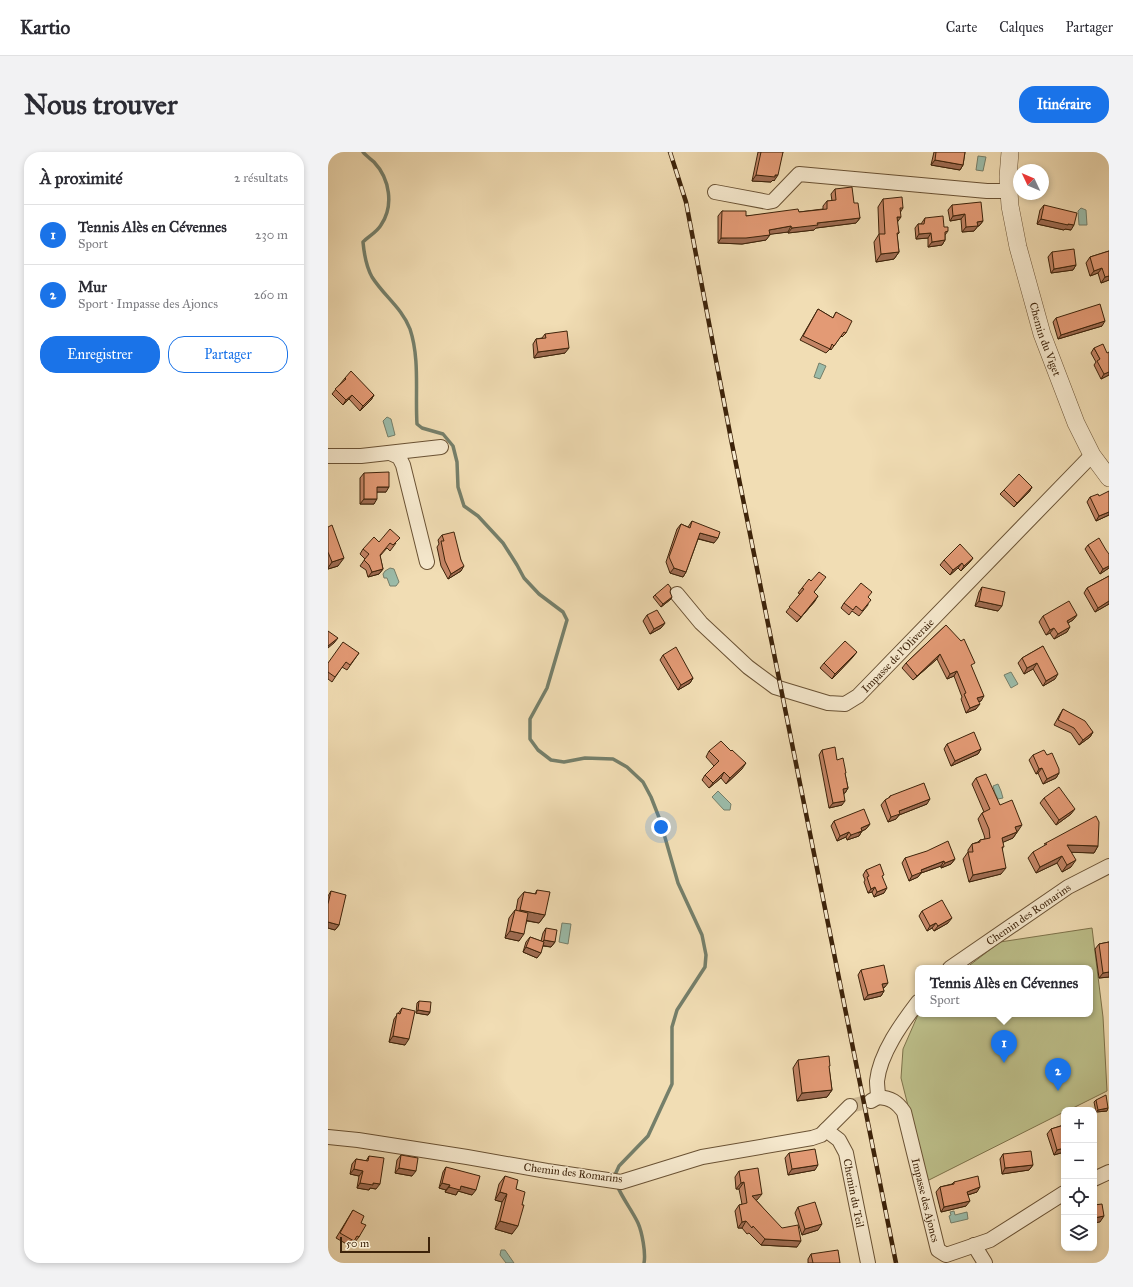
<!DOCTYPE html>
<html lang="fr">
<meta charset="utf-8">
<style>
body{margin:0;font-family:"IM FELL Great Primer",serif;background:#f2f2f3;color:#2b2b33}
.controls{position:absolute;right:12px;bottom:12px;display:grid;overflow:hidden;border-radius:8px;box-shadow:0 2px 6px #0003}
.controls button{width:36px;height:36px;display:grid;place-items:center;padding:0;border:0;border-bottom:1px solid #e1e1e2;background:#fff;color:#2b2b33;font:20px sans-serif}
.compass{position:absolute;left:685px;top:12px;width:36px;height:36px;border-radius:50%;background:#fff;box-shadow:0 2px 6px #0003;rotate:314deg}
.scale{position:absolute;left:12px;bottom:10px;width:90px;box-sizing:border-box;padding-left:4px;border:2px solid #3d230a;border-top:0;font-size:11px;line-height:14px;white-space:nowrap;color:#3d230a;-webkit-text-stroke:3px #f6e9ce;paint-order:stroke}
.you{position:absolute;left:333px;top:675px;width:14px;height:14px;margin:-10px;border:3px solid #fff;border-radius:50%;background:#1a73e8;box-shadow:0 0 0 6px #1a73e833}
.badge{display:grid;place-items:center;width:26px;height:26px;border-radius:50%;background:#1a73e8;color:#fff;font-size:13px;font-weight:700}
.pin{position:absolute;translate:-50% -33px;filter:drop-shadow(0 1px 2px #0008)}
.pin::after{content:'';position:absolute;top:21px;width:14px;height:12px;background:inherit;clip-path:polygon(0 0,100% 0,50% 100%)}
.popup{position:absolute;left:587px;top:813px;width:178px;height:52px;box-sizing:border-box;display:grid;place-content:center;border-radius:8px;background:#fff;filter:drop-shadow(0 1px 3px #0005);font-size:13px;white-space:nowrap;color:#7c7c81}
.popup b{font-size:15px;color:#2b2b33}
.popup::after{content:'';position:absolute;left:50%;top:100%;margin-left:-8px;border:8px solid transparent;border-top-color:#fff}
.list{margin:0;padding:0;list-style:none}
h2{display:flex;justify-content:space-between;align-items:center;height:52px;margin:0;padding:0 16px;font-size:17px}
h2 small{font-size:13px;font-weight:400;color:#7c7c81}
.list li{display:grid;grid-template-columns:26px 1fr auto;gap:12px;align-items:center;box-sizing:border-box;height:60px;padding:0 16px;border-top:1px solid #e1e1e2}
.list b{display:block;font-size:15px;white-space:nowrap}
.list p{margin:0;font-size:13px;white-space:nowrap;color:#7c7c81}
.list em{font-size:13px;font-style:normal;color:#7c7c81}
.actions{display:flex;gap:8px;padding:12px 16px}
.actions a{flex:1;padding:9px 0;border:1px solid #1a73e8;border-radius:16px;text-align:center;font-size:14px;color:#1a73e8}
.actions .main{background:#1a73e8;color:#fff}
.icon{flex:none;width:22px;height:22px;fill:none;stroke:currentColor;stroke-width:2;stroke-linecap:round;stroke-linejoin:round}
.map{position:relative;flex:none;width:781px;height:1111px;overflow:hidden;border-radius:16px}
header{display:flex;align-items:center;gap:24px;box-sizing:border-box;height:56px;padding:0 20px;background:#fff;border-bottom:1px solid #e1e1e2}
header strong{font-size:19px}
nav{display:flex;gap:22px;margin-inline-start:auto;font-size:14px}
.intro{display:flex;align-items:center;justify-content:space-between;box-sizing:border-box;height:96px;padding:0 24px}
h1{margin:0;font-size:28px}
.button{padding:10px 18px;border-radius:16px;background:#1a73e8;color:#fff;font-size:14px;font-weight:700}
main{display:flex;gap:24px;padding:0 24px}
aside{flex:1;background:#fff;border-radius:16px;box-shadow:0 2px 6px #0003}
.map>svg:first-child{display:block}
.green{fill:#bdc08b;stroke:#7d724a}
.water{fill:#9bbcaa;stroke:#757f6a}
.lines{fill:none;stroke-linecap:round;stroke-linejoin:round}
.stream{stroke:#757f6a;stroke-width:3.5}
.minor-tunnel{stroke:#cdb892;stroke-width:14;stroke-dasharray:14 7;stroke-linecap:butt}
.minor-casing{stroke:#6a5234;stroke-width:16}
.tertiary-casing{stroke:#6a5234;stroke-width:18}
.minor{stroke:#f6e9ce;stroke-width:14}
.tertiary{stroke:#f6e9ce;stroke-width:17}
.rail-casing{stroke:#3d230a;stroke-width:4.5}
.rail{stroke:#f6e9ce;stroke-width:3;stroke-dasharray:9;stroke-linecap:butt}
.wall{fill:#c38465;stroke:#3d230a}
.shaded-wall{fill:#9f6c52;stroke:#3d230a}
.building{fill:#e39a75;stroke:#3d230a}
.labels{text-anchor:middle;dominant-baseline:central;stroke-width:3;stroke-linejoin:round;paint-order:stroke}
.street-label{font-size:11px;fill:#3d230a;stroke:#f6e9ce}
</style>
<header>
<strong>Kartio</strong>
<nav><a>Carte</a><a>Calques</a><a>Partager</a></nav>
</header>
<div class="intro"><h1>Nous trouver</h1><a class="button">Itinéraire</a></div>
<main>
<aside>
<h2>À proximité<small>2 résultats</small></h2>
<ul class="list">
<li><span class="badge">1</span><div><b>Tennis Alès en Cévennes</b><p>Sport</p></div><em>230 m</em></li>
<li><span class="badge">2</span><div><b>Mur</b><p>Sport · Impasse des Ajoncs</p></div><em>260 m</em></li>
</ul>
<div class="actions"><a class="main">Enregistrer</a><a>Partager</a></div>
</aside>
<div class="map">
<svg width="781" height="1111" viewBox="0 0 781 1111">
<rect width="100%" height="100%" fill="#f1ddb4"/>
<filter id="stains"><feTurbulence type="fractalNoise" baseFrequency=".005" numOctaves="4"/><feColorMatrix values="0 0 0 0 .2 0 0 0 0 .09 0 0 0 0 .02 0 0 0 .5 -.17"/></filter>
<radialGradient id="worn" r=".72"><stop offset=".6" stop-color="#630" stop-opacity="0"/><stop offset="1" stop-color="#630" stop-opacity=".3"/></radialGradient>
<!-- green -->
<path class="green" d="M 764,776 L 775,865 L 779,939 L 741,958 L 736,958 L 736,960 L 599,1029 L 573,926 L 575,897 L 589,865 L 591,862 L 762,862 L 762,816 L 638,816 L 672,790 Z"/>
<!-- water -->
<g class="water">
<path d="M 650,4 L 658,5 L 655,19 L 648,18 Z"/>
<path d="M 753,56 L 758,58 L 759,73 L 751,73 L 750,59 Z"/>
<path d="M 491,211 L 498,214 L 492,227 L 486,225 Z"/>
<path d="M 59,265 L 63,267 L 67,283 L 60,285 L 55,269 Z"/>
<path d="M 62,416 L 66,417 L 71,430 L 68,434 L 62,434 L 59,426 L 56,426 L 55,422 L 57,419 Z"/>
<path d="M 683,520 L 690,532 L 683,536 L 676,523 Z"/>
<path d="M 670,632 L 673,639 L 675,646 L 670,647 L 667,641 L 665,634 Z"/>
<path d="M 390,639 L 403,652 L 402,658 L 396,658 L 384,645 Z"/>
<path d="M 234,771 L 243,772 L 240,792 L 231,790 Z"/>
<path d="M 626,1059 L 627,1063 L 639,1060 L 640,1067 L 623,1071 L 621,1064 L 623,1063 L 622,1060 Z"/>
<path d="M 173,1098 L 177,1098 L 186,1111 L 178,1111 L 172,1103 Z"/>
</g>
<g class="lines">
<!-- stream -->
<g class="stream">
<path d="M 35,0 C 38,4 43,7 46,10 C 62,27 66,54 53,73 C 50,79 40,85 35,90 C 36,101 39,116 44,125 C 56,144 74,156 82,177 C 92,207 87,241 89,272 L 94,276 L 115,282 L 125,294 L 129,310 L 130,335 L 136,354 L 150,364 L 175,391 L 189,413 L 196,426 L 211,442 L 235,460 L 239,468 L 219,536 L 202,567 L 202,587 L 210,598 L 223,608 L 236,610 L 257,606 L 285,607 L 299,615 L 315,630 L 323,645 L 332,668 L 350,731 L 374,783 L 378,803 L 377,815 L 349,858 L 344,875 L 344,932 L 320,984 L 291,1014 L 286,1025"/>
<path d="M 289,1033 C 294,1046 304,1058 310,1071 C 314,1080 318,1101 316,1111"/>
</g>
<!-- minor-tunnel -->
<path class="minor-tunnel" d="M 522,954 L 543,949"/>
<defs>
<g id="minor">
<path d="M 387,40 L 440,50 L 445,49 L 471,22 L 659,39 L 680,39"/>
<path d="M 62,301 L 71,305 L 75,313 L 99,410"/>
<path d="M 0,304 L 33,304 L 113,295"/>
<path id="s1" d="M 349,442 L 373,471 L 420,515 L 447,535 L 500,551 L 517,552 L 530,544 L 764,303"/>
<path id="s2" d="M 622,816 L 740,735 L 781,714"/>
<path id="s3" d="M 550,945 C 563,946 569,950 576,960 L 610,1098 L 618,1103 L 662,1088 L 736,1041"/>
<path d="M 543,949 L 550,945 C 550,940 549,934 549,929 C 552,901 574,871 590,850"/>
<path id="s4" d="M 498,978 L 511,988 L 518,1001 L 540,1111"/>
<path d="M 0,985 L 30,988 L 139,1005 L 219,1019 L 293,1030 L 374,1005 L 484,986 L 493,983 L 522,954"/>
<path d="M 766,1027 L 781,1020"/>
<path d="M 646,1093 L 657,1111"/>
</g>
<g id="tertiary">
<path id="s5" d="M 682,0 L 680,25 L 682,54 L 690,95 L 714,182 L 748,271 L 764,303 L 781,326"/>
</g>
</defs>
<!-- minor casing -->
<use href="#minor" class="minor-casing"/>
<!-- tertiary casing -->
<use href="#tertiary" class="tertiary-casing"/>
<!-- minor -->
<use href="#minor" class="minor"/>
<!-- tertiary -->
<use href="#tertiary" class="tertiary"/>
<defs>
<path id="rail" d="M 342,0 L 358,50 L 403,287 L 568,1111"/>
</defs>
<!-- rail casing -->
<use href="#rail" class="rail-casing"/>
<!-- rail -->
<use href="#rail" class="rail"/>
</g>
<!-- wall -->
<g class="wall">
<path d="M 430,0 L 455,0 L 446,29 L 445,28 L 443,30 L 424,29 Z"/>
<path d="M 606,0 L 637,0 L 635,13 L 632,18 L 603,13 Z"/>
<path d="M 507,37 L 526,51 L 532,66 L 528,71 L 488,76 L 486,78 L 460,81 L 460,80 L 442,82 L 438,88 L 414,92 L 390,91 L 390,64 L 394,59 L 418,64 L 471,60 L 495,57 L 495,54 L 499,49 L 504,49 L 503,42 Z"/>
<path d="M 555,47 L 575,56 L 573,59 L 569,70 L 571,81 L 569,83 L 571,100 L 566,107 L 548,110 L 546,90 L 551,82 L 550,55 Z"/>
<path d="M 624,53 L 655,69 L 651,74 L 650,74 L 646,79 L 634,80 L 633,67 L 622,69 L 620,58 Z"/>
<path d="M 716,53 L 743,78 L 737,77 L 736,78 L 709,72 L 712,58 Z"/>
<path d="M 597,66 L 616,75 L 620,79 L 617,83 L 617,88 L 614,93 L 600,95 L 600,86 L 588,87 L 587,76 L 590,72 L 593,72 Z"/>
<path d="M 781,99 L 781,128 L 773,131 L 770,121 L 762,124 L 758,111 L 762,105 Z"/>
<path d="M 724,100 L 748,113 L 745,118 L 723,121 L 720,105 Z"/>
<path d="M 490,157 L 505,166 L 508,160 L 518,181 L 514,185 L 513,184 L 503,198 L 502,197 L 498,201 L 472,188 Z"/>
<path d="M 728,166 L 774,174 L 730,187 L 725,170 Z"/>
<path d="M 217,182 L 237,201 L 206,206 L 205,192 L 208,187 L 214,186 Z"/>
<path d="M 766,196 L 781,223 L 773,227 L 766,213 L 768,210 L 763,201 Z"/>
<path d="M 17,226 L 46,243 L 43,248 L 32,259 L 21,247 L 15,253 L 4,242 Z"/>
<path d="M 36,321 L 58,340 L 49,340 L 46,352 L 32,352 L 32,326 Z"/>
<path d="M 704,335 L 701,340 L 686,355 L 672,342 L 676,338 Z"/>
<path d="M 762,345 L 781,363 L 768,369 L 759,350 Z"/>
<path d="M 364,369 L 386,391 L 370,387 L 358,420 L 355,425 L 342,421 L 338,410 L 349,377 L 353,372 L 360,375 Z"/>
<path d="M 0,375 L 10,414 L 0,417 Z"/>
<path d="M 114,383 L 133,408 L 133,419 L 120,427 L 113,414 L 109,395 L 111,392 L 110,388 Z"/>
<path d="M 51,390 L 68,391 L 62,399 L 59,396 L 52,404 L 55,417 L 51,422 L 40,425 L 38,418 L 32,414 L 37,407 L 32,402 L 35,397 Z"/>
<path d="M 760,393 L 781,416 L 772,422 L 757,397 Z"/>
<path d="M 645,406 L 641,411 L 633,419 L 630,416 L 622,423 L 612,413 L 616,408 Z"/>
<path d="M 781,424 L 781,452 L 767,460 L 756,441 L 759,436 Z"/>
<path d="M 483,429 L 494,430 L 486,440 L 487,449 L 469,470 L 458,460 L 472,442 L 470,441 L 474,436 Z"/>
<path d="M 654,435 L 670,459 L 647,454 L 651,440 Z"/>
<path d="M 342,440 L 343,447 L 333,455 L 325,445 L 327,443 Z"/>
<path d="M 540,445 L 540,453 L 531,464 L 524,459 L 521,463 L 513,456 L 516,451 Z"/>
<path d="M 319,463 L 337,471 L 333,476 L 322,482 L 315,469 Z"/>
<path d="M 749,463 L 745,468 L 740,471 L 739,480 L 726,487 L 722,481 L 718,483 L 711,470 L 715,464 Z"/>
<path d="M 618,473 L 644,516 L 653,549 L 651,549 L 648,557 L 638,561 L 633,547 L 634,545 L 626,524 L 619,527 L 609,507 L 585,528 L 574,516 L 578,511 Z"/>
<path d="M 715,494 L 727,527 L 715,534 L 705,517 L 696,522 L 690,511 L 694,506 Z"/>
<path d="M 31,501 L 19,518 L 14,515 L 4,530 L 0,527 L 0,511 Z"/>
<path d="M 335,503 L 365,526 L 362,531 L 350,538 L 332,508 Z"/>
<path d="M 525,505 L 504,527 L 492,516 L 496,511 Z"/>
<path d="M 735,557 L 765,580 L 762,585 L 751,593 L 743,581 L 726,573 L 732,562 Z"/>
<path d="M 619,592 L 653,597 L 650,602 L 623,614 L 616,597 Z"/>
<path d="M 494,598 L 509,608 L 517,622 L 520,636 L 517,641 L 516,641 L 514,653 L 501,656 L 491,603 Z"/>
<path d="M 381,599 L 414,617 L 398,632 L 393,626 L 381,636 L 374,628 L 377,623 L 386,614 L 378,605 Z"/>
<path d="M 705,603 L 719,603 L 731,621 L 728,626 L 715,632 L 710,621 L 708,622 L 701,608 Z"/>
<path d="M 648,626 L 672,653 L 690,679 L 685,686 L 675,690 L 673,722 L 641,730 L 635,707 L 640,700 L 640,698 L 644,692 L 650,690 L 652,688 L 657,687 L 656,683 L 650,667 L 654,661 L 656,660 L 644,632 Z"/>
<path d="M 562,644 L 599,652 L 571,663 L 568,667 L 560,670 L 553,653 L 557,648 L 561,646 Z"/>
<path d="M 716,646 L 743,662 L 728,673 L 712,651 Z"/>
<path d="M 506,669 L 542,672 L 538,677 L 534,679 L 531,684 L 519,688 L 518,685 L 509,689 L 503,674 Z"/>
<path d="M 770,694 L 766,701 L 743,700 L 743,715 L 734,720 L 729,711 L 708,721 L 700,706 L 705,700 Z"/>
<path d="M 577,706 L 627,707 L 623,712 L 613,716 L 613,714 L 599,719 L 593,721 L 590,725 L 581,729 L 574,711 Z"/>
<path d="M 538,718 L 554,725 L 556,741 L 546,745 L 544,740 L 540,741 L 536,730 L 537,728 L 535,723 Z"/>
<path d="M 209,738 L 217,763 L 211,771 L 199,769 L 191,789 L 177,786 L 181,766 L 187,758 L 188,758 L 190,747 L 196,740 L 207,742 Z"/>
<path d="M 3,739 L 11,773 L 7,778 L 0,776 L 0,744 Z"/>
<path d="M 594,759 L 620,771 L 606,779 L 604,776 L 599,779 L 591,764 Z"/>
<path d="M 218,776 L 227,790 L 223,795 L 215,794 L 209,806 L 195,800 L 198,790 L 202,785 L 213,789 L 215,781 Z"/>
<path d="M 781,790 L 781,825 L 771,826 L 767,797 L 771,792 Z"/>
<path d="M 533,818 L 557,835 L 555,836 L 556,839 L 553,844 L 536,848 L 530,823 Z"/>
<path d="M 91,849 L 102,860 L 100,863 L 88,861 L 89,851 Z"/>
<path d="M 74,856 L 77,893 L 61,890 L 66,867 Z"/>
<path d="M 470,908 L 501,916 L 504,938 L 499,945 L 469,949 L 465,916 Z"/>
<path d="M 768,948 L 779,959 L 768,960 L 766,950 Z"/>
<path d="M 736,973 L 736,1000 L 726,1003 L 719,982 L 723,977 Z"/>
<path d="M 461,1001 L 487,1018 L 460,1023 L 457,1006 Z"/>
<path d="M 675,1002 L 705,1013 L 701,1018 L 674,1022 L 672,1007 Z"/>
<path d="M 73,1003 L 84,1024 L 67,1021 L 69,1008 Z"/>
<path d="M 41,1004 L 48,1037 L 42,1036 L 41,1038 L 29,1036 L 31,1024 L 22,1022 L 24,1012 L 28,1007 L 38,1009 Z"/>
<path d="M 118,1015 L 144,1043 L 130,1039 L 128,1043 L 117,1040 L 118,1038 L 111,1036 L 115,1020 Z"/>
<path d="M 411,1019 L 429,1048 L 428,1048 L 469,1095 L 433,1093 L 421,1081 L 419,1082 L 414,1076 L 410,1076 L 407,1059 L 411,1053 L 414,1052 L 411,1037 L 408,1037 L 407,1025 Z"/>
<path d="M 177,1024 L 188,1037 L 194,1053 L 184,1082 L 167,1077 L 174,1050 L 167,1048 L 171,1032 Z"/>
<path d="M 626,1030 L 649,1040 L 640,1043 L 638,1054 L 613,1060 L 608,1040 L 612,1035 L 624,1032 Z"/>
<path d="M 470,1055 L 490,1078 L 474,1083 L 467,1061 Z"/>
<path d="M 25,1058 L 33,1071 L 31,1085 L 27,1090 L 26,1089 L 22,1094 L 8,1086 Z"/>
<path d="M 483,1102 L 512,1111 L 480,1111 L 480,1107 Z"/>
</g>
<!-- shaded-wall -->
<g class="shaded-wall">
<path d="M 607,8 L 635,13 L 632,18 L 603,13 Z"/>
<path d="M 428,23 L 450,23 L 446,29 L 445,28 L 443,30 L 424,29 Z"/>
<path d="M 637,62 L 633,67 L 622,69 L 625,64 Z"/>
<path d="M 569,65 L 573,65 L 568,72 Z"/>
<path d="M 532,66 L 528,71 L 488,76 L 486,78 L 460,81 L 464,76 L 489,71 Z"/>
<path d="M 713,67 L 746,73 L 743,78 L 737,77 L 736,78 L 709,72 Z"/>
<path d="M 655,69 L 651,74 L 650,74 L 646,79 L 634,80 L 638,75 L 649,70 Z"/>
<path d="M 463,74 L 460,80 L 437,83 L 441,78 Z"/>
<path d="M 603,81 L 600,86 L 588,87 L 591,82 Z"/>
<path d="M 442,83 L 438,88 L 414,92 L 390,91 L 393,86 Z"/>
<path d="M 617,88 L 614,93 L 600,95 L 604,90 Z"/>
<path d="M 571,100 L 566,107 L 548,110 L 553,102 Z"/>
<path d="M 748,113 L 745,118 L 723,121 L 726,117 Z"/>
<path d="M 774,116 L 770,121 L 762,124 L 766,119 Z"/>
<path d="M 781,124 L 781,128 L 773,131 L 777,125 Z"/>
<path d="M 777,169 L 774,174 L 730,187 L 733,183 Z"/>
<path d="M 241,196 L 237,201 L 206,206 L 210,200 Z"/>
<path d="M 781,220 L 781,223 L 773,227 L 776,222 Z"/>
<path d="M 24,243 L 21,247 L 15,253 L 18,248 Z"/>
<path d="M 46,243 L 43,248 L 32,259 L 35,254 Z"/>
<path d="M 49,335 L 61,335 L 58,340 L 46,340 Z"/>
<path d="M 704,335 L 701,340 L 686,355 L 689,351 Z"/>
<path d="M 36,347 L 49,347 L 46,352 L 32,352 Z"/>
<path d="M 781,360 L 781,363 L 768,369 L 771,364 Z"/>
<path d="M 372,381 L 390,386 L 386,391 L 368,386 Z"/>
<path d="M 16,406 L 10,414 L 0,417 L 0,416 L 4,410 Z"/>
<path d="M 645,406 L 641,411 L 633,419 L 636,414 Z"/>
<path d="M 634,411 L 630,416 L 622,423 L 625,418 Z"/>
<path d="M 136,414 L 133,419 L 120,427 L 123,422 Z"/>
<path d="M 781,414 L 781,416 L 772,422 L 775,417 Z"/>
<path d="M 346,416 L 358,420 L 355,425 L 342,421 Z"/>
<path d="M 55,417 L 51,422 L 40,425 L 44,420 Z"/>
<path d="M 490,444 L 487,449 L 469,470 L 473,465 Z"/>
<path d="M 344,445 L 343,447 L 333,455 L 335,452 Z"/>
<path d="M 651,449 L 674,454 L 670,459 L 647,454 Z"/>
<path d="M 781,449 L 781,452 L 767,460 L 770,456 Z"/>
<path d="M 749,463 L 745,468 L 735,474 L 739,469 Z"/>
<path d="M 337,471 L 333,476 L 322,482 L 326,477 Z"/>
<path d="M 742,475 L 739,480 L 726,487 L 730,482 Z"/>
<path d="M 726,476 L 722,481 L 718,483 L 722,478 Z"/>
<path d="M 10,486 L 6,491 L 0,496 L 0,494 Z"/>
<path d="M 529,500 L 525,505 L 504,527 L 507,522 Z"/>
<path d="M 612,502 L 609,507 L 585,528 L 589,524 Z"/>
<path d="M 709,511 L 705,517 L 696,522 L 699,516 Z"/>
<path d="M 629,519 L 626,524 L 619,527 L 622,522 Z"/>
<path d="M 730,522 L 727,527 L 715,534 L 718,529 Z"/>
<path d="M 365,526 L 362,531 L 350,538 L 353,533 Z"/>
<path d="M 656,544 L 653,549 L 646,551 L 649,546 Z"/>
<path d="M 652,552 L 648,557 L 638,561 L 642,556 Z"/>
<path d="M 765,580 L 762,585 L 751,593 L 755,588 Z"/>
<path d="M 653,597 L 650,602 L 623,614 L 627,609 Z"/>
<path d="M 418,611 L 414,617 L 398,632 L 402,626 Z"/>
<path d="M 714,616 L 710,621 L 708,622 L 711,617 Z"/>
<path d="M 396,620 L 393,626 L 381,636 L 385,631 Z"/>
<path d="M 731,621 L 728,626 L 715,632 L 719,627 Z"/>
<path d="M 520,636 L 517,641 L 511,642 L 515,637 Z"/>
<path d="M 602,647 L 599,652 L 571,663 L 568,667 L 560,670 L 563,665 L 571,659 Z"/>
<path d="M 517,649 L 514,653 L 501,656 L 505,651 Z"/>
<path d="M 747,657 L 743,662 L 728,673 L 731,668 Z"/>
<path d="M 542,672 L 538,677 L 530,681 L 534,679 L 531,684 L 519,688 L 523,683 L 533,676 Z"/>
<path d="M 694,673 L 690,679 L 683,682 L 687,675 Z"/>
<path d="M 521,680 L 518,685 L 509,689 L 512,684 Z"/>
<path d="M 689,680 L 685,686 L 669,693 L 674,686 Z"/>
<path d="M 739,693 L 770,694 L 766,701 L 735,700 Z"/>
<path d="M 734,704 L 729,711 L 708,721 L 712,715 Z"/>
<path d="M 627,707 L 623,712 L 613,716 L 617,711 Z"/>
<path d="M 748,708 L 743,715 L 734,720 L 739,713 Z"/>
<path d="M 616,709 L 613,714 L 593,721 L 590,725 L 581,729 L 584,724 L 593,718 Z"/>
<path d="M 678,716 L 673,722 L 641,730 L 645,723 Z"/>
<path d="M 547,735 L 544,740 L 540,741 L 543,737 Z"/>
<path d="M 559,736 L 556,741 L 546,745 L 549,740 Z"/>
<path d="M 192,758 L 217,763 L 211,771 L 187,766 Z"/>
<path d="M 624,766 L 620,771 L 606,779 L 610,774 Z"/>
<path d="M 0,770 L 11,773 L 7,778 L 0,776 Z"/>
<path d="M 608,771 L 604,776 L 599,779 L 602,774 Z"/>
<path d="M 182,779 L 196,782 L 191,789 L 177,786 Z"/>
<path d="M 216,788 L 227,790 L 223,795 L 212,793 Z"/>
<path d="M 198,795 L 213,801 L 209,806 L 195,800 Z"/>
<path d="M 781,820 L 781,825 L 771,826 L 775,821 Z"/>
<path d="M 560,831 L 557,835 L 551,837 L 554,832 Z"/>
<path d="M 556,839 L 553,844 L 536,848 L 540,843 Z"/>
<path d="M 90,858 L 102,860 L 100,863 L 88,861 Z"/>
<path d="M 65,884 L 81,887 L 77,893 L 61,890 Z"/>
<path d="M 504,938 L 499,945 L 469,949 L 474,941 Z"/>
<path d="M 780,956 L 779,959 L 768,960 L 770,958 Z"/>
<path d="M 736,996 L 736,1000 L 726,1003 L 729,998 Z"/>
<path d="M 490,1013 L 487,1018 L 460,1023 L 464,1017 Z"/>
<path d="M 705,1013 L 701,1018 L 674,1022 L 677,1016 Z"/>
<path d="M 71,1016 L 88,1019 L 84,1024 L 67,1021 Z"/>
<path d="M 26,1017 L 35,1019 L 31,1024 L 22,1022 Z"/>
<path d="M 416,1030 L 411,1037 L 408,1037 L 413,1031 Z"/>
<path d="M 32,1031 L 45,1031 L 52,1032 L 48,1037 L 42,1036 L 41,1038 L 29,1036 Z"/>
<path d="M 114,1031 L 122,1033 L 118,1038 L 111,1036 Z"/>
<path d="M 133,1034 L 148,1038 L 144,1043 L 130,1039 L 128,1043 L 117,1040 L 121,1035 Z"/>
<path d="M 652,1035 L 649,1040 L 636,1044 L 639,1040 Z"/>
<path d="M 172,1040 L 179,1042 L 174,1050 L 167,1048 Z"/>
<path d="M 434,1042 L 429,1048 L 419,1050 L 424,1044 Z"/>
<path d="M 642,1049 L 638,1054 L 613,1060 L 616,1055 Z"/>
<path d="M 776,1064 L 772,1070 L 766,1071 L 766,1066 Z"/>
<path d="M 172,1069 L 190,1074 L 184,1082 L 167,1077 Z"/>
<path d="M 418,1069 L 414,1076 L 410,1076 L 414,1070 Z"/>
<path d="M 494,1072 L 490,1078 L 474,1083 L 477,1077 Z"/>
<path d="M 437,1087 L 473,1089 L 469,1095 L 433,1093 Z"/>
</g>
<!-- building -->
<g class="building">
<path d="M 433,0 L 455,0 L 450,23 L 447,23 L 447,25 L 428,23 Z"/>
<path d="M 608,0 L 637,0 L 635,13 L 607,8 Z"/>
<path d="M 524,35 L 526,51 L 530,51 L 532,66 L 489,71 L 490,73 L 464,76 L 463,74 L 441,78 L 442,83 L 418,86 L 393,86 L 394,59 L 418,59 L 418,64 L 470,57 L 471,60 L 499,57 L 499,49 L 508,48 L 507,37 Z"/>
<path d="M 574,45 L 575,56 L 572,56 L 573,65 L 569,65 L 571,81 L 569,81 L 571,100 L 553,102 L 551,82 L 557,82 L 555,47 Z"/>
<path d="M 653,50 L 655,69 L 649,70 L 650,74 L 638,75 L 637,62 L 625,64 L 624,53 Z"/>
<path d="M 716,53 L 749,61 L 746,73 L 740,72 L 740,73 L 713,67 Z"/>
<path d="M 615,64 L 616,75 L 620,75 L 620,79 L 617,80 L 617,88 L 604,90 L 603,81 L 591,82 L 590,72 L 596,72 L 597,66 Z"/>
<path d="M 746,97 L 748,113 L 726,117 L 724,100 Z"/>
<path d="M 781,99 L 781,124 L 777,125 L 774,116 L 766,119 L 762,105 Z"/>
<path d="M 772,152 L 777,169 L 733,183 L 728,166 Z"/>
<path d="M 490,157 L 505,166 L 508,160 L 524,169 L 518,181 L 516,180 L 506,194 L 504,192 L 502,197 L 475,184 Z"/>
<path d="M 239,179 L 241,196 L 210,200 L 208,187 L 218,186 L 217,182 Z"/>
<path d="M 775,192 L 779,201 L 781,200 L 781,220 L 776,222 L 769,209 L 772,207 L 766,196 Z"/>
<path d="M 23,219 L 46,243 L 35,254 L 24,243 L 18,248 L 7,237 L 18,227 L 17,226 Z"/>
<path d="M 61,320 L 61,335 L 49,335 L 49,347 L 36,347 L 36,321 Z"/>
<path d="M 691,322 L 704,335 L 689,351 L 676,338 Z"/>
<path d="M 781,339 L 781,360 L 771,364 L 762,345 L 770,342 L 771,344 Z"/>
<path d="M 364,369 L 392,380 L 390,386 L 372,381 L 358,420 L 346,416 L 341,405 L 353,372 L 362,376 Z"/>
<path d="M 4,373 L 16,406 L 4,410 L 0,400 L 0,375 Z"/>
<path d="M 62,377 L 72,386 L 65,393 L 62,391 L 52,403 L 55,417 L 44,420 L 41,413 L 36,408 L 41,402 L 35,397 L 46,385 L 51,390 Z"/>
<path d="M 126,380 L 133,408 L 136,414 L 123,422 L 117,409 L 113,389 L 116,389 L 114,383 Z"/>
<path d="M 771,386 L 778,398 L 781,402 L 781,414 L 775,417 L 760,393 Z"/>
<path d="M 632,392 L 645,406 L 636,414 L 634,411 L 625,418 L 616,408 Z"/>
<path d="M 491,420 L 498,425 L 486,440 L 490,444 L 473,465 L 461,455 L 476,437 L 474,436 L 481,427 L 483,429 Z"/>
<path d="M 781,424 L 781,449 L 770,456 L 759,436 Z"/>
<path d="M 533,431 L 544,440 L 540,445 L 543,448 L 534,459 L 528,454 L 525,458 L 516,451 Z"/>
<path d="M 340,432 L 343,436 L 342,440 L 344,445 L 335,452 L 327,443 Z"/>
<path d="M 654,435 L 677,440 L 674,454 L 651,449 Z"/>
<path d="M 741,449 L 749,463 L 739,469 L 742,475 L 730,482 L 726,476 L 722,478 L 715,464 Z"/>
<path d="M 329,458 L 337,471 L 326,477 L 319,463 Z"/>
<path d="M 618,473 L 633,489 L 636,487 L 647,511 L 643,513 L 656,544 L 649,546 L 652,552 L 642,556 L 636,542 L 638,541 L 629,519 L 622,522 L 612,502 L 589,524 L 578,511 Z"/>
<path d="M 0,479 L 10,486 L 0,494 Z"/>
<path d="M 517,489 L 529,500 L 507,522 L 496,511 Z"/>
<path d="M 15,490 L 31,501 L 22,513 L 18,510 L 7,525 L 0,520 L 0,511 Z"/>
<path d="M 715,494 L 730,522 L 718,529 L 709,511 L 699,516 L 694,506 Z"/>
<path d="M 348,495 L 365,526 L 353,533 L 335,503 Z"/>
<path d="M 735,557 L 757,569 L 765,580 L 755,588 L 746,576 L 730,568 Z"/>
<path d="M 646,580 L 653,597 L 627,609 L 619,592 Z"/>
<path d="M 393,589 L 403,599 L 404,598 L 418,611 L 402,626 L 396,620 L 385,631 L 377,623 L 391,609 L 381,599 Z"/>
<path d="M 507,595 L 509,608 L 515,606 L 518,621 L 517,621 L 520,636 L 515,637 L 517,649 L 505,651 L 494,598 Z"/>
<path d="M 716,598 L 719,603 L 724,601 L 731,617 L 731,621 L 719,627 L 714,616 L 711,617 L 705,603 Z"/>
<path d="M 658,622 L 672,653 L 684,648 L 694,673 L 687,675 L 689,680 L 674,686 L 676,695 L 674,695 L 678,716 L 645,723 L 640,700 L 645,700 L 644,692 L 652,690 L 652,688 L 662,686 L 661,677 L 654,661 L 662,657 L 648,626 Z"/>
<path d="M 596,631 L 602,647 L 571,659 L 572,662 L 563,665 L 557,648 L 562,645 L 562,644 Z"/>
<path d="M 731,635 L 747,657 L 731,668 L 716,646 Z"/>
<path d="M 536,657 L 542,672 L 533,676 L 534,679 L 523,683 L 521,680 L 512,684 L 506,669 Z"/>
<path d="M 768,664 L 771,670 L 770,694 L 739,693 L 748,708 L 739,713 L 734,704 L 712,715 L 705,700 L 719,692 L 716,692 Z"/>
<path d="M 620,689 L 627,707 L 617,711 L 616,709 L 603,714 L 593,718 L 594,720 L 584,724 L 577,706 L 599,699 Z"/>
<path d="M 552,712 L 556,723 L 554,724 L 559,736 L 549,740 L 547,735 L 543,737 L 539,725 L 541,724 L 538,718 Z"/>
<path d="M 209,738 L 222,740 L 217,763 L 192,758 L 196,740 L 208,742 Z"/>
<path d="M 3,739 L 18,743 L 11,773 L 0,770 L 0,752 Z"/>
<path d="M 614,748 L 624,766 L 610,774 L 608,771 L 602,774 L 594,759 Z"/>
<path d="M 187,758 L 200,761 L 196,782 L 182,779 Z"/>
<path d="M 218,776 L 229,778 L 227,790 L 216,788 Z"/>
<path d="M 202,785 L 216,790 L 213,801 L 198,795 Z"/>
<path d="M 781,790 L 781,820 L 775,821 L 771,792 Z"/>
<path d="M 556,813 L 560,831 L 554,832 L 556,839 L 540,843 L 533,818 Z"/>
<path d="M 91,849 L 103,850 L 102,860 L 90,858 Z"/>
<path d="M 74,856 L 87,859 L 81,887 L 65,884 L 69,861 L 72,862 Z"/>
<path d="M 501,904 L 502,914 L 501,914 L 504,938 L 474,941 L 470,908 Z"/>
<path d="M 778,943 L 780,956 L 770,958 L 768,948 Z"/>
<path d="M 736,973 L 736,996 L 729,998 L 723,977 Z"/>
<path d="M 487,997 L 490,1013 L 464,1017 L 461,1001 Z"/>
<path d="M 703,999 L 705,1013 L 677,1016 L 675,1002 Z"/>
<path d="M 73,1003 L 90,1006 L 88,1019 L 71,1016 Z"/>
<path d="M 41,1004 L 56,1006 L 52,1032 L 45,1031 L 45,1033 L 32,1031 L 35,1019 L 26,1017 L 28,1007 L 40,1009 Z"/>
<path d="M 118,1015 L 152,1024 L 148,1038 L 133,1034 L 132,1038 L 121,1035 L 122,1033 L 114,1031 Z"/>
<path d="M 430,1016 L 434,1042 L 424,1044 L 454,1076 L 470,1073 L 473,1089 L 437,1087 L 425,1074 L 424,1076 L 418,1069 L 414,1070 L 411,1053 L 419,1051 L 416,1030 L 413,1031 L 411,1019 Z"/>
<path d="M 177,1024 L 190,1028 L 188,1037 L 197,1040 L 194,1053 L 196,1053 L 190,1074 L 172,1069 L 179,1042 L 172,1040 Z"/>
<path d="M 650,1024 L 652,1035 L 639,1040 L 642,1049 L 616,1055 L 612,1035 L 626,1032 L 626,1030 Z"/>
<path d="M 487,1050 L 494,1072 L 477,1077 L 470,1055 Z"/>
<path d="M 774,1052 L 776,1064 L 766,1066 L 766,1053 Z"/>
<path d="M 25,1058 L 36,1064 L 33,1071 L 38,1073 L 31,1085 L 29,1084 L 26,1089 L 12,1081 Z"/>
<path d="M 510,1098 L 512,1111 L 485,1111 L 483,1102 Z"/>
</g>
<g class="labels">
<!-- street labels -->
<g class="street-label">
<text stroke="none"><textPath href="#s5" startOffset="192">Chemin du Viget</textPath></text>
<text stroke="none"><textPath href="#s1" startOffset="280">Impasse de l'Oliveraie</textPath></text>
<text stroke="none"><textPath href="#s2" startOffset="95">Chemin des Romarins</textPath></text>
<text transform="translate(245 1021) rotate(7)">Chemin des Romarins</text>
<text stroke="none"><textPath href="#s4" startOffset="72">Chemin du Teil</textPath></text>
<text stroke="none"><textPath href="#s3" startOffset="122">Impasse des Ajoncs</textPath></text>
</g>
</g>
<rect width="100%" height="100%" filter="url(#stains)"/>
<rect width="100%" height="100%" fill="url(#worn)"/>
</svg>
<div class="controls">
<button>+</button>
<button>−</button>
<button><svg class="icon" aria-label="locate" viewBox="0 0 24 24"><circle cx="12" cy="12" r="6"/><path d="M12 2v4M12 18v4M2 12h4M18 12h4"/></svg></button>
<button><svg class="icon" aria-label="layers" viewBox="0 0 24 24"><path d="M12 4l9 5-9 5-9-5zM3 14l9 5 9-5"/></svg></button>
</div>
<svg class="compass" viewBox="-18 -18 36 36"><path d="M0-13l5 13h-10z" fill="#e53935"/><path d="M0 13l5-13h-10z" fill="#7c7c81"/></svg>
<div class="scale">50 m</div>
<div class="you"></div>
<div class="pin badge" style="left:676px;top:911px">1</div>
<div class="popup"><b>Tennis Alès en Cévennes</b>Sport</div>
<div class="pin badge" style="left:730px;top:939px">2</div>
</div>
</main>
